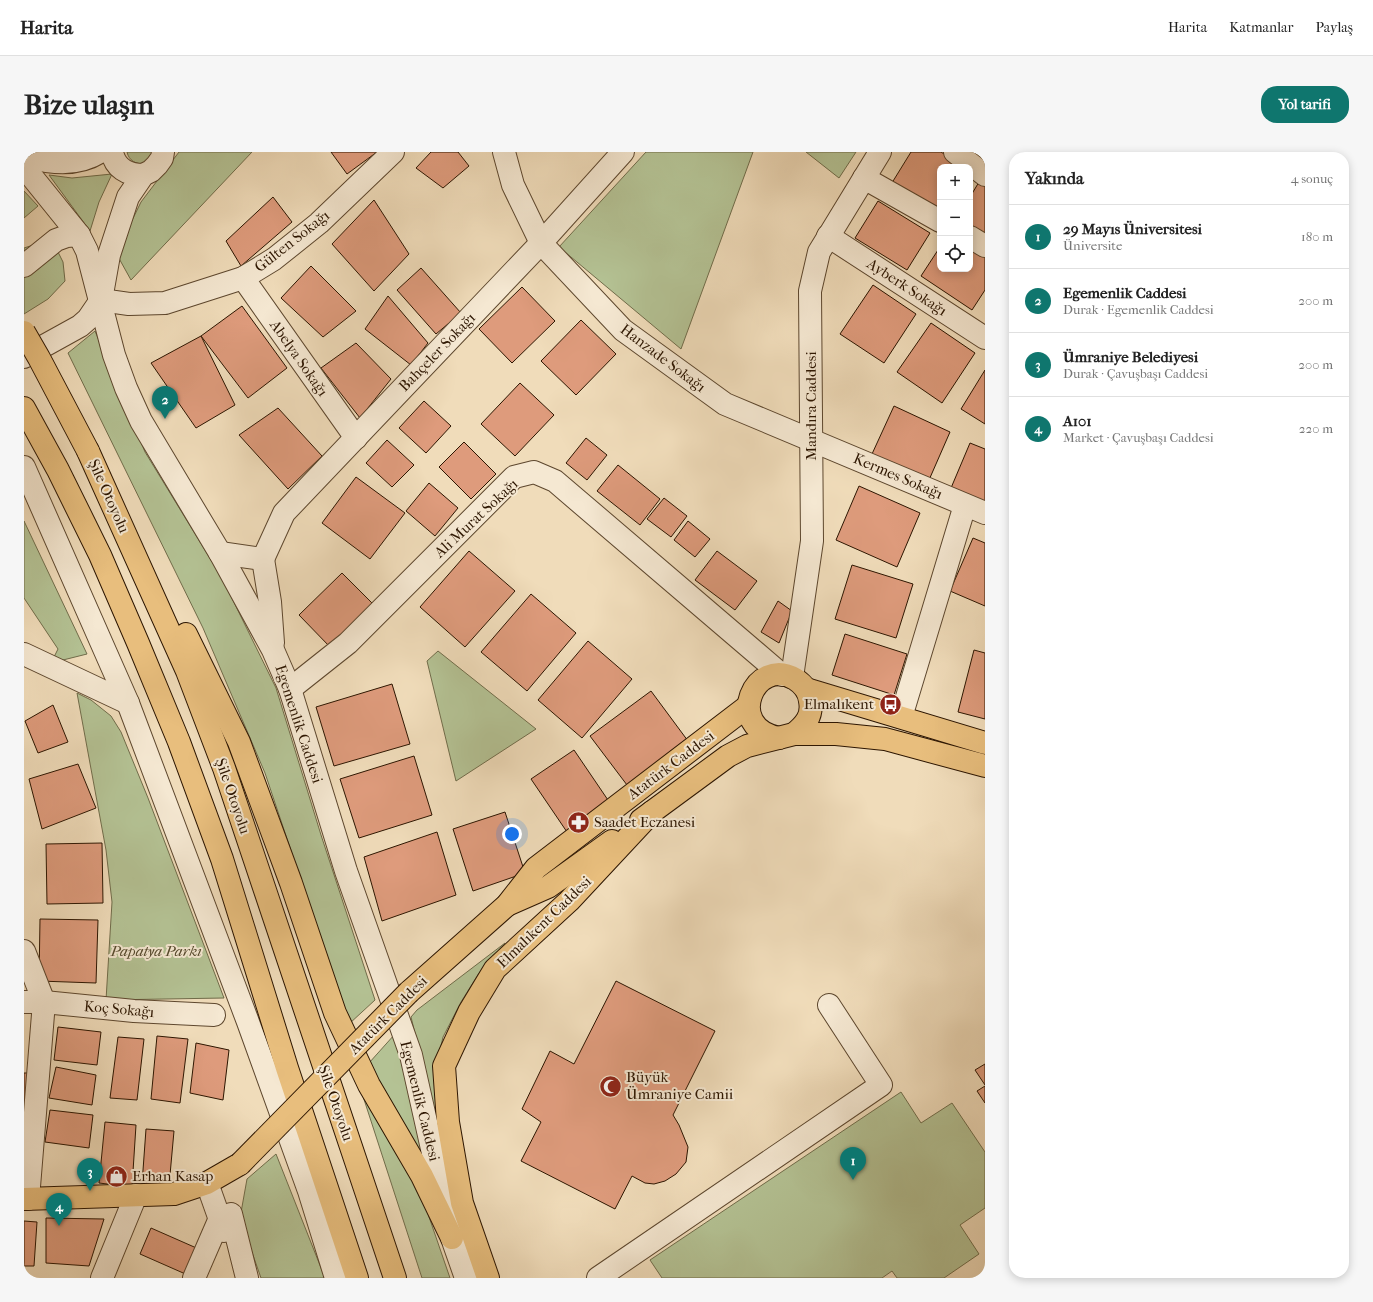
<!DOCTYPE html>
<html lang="tr">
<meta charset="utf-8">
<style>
body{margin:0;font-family:"IM FELL French Canon",serif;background:#f6f6f6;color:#222}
.controls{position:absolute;right:12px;top:12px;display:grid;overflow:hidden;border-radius:8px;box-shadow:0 2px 10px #0003}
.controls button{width:36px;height:36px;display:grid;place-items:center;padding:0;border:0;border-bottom:1px solid #e0e0e0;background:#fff;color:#222;font:20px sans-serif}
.you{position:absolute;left:488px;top:682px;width:14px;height:14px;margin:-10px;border:3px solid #fff;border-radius:50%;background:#1a73e8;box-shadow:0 0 0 6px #1a73e833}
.badge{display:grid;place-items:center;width:26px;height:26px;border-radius:50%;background:#0f766e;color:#fff;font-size:13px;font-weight:700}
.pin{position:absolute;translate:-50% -33px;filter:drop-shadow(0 1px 2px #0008)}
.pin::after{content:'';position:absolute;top:21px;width:14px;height:12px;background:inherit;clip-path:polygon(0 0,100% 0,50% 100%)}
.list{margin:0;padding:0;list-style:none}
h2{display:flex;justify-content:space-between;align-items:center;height:52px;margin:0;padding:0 16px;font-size:17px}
h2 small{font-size:13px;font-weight:400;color:#767676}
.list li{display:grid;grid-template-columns:26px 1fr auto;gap:12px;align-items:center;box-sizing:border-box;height:64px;padding:0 16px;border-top:1px solid #e0e0e0}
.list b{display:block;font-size:15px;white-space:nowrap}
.list p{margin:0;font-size:13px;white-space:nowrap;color:#767676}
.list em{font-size:13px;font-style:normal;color:#767676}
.icon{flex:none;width:22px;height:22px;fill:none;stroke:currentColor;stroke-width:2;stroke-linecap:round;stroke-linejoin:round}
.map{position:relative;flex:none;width:961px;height:1126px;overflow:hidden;border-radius:16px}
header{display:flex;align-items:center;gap:24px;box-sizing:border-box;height:56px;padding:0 20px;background:#fff;border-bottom:1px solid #e0e0e0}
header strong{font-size:19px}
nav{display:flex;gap:22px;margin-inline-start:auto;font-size:14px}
.intro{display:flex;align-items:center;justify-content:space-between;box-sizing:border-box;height:96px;padding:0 24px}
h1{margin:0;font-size:28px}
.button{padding:10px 18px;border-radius:16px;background:#0f766e;color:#fff;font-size:14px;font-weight:700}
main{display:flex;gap:24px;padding:0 24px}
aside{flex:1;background:#fff;border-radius:16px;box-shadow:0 2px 10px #0003}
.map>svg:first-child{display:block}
.green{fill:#b4c294;stroke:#706c4a}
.building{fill:#de9b7c;stroke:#2c1500}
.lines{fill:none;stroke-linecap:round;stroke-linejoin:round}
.minor-casing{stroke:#5d472e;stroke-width:24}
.major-casing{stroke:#2c1500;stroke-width:24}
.highway-casing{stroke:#2c1500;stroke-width:24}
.minor{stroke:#f5e8d2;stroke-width:22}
.major{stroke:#e8be7d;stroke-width:22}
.highway{stroke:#e8be7d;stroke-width:22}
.major-bridge-casing{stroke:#2c1500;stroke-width:24;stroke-linecap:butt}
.highway-bridge-casing{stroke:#2c1500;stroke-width:24;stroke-linecap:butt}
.major-bridge{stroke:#e8be7d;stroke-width:22}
.highway-bridge{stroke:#e8be7d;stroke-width:22}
.labels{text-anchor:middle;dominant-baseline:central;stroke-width:4;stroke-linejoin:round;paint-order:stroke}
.street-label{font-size:15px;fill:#2c1500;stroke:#f5e8d2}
.poi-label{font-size:15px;fill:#2c1500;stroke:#f5e8d2;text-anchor:start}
.park-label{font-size:15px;font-style:italic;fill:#55492c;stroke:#f5e8d2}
</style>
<header>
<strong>Harita</strong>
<nav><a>Harita</a><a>Katmanlar</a><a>Paylaş</a></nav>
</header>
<div class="intro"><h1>Bize ulaşın</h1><a class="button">Yol tarifi</a></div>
<main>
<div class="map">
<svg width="961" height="1126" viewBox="0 0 961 1126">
<rect width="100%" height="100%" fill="#f0dcba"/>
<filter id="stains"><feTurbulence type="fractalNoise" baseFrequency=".005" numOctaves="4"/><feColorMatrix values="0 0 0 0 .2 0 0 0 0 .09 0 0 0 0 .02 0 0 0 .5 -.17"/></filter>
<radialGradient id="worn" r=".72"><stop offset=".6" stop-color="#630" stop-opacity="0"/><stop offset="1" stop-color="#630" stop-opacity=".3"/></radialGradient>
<!-- green -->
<g class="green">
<path d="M 103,0 L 131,0 L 120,12 C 112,12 105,9 103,0 Z"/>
<path d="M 155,0 L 228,0 L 107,128 L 92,101 L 117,50 Z"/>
<path d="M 622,0 L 729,0 L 657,197 L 535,95 Z"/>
<path d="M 782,0 L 832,0 L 815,26 Z"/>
<path d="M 88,22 L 75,50 L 66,79 L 25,23 L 48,26 Z"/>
<path d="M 0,39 L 14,54 L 0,66 Z"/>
<path d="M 19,90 L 31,94 L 39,110 L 41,129 L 24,147 L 0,162 L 0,96 Z"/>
<path d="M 71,179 L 121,300 L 198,426 L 252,536 L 297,683 L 351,848 L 325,872 L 241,621 L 179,476 L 44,201 Z"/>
<path d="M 0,369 L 63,502 L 27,511 L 34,497 L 0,446 Z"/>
<path d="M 414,499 L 512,577 L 432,629 L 403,509 Z"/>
<path d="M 53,541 L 67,548 L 87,564 L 97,580 L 124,646 L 200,846 L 82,848 L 88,750 L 82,698 Z"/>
<path d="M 481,791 L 455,821 L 437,850 L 419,885 L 411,920 L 412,967 L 387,865 L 393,858 Z"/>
<path d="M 371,882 L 402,1012 L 367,956 L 345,911 Z"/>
<path d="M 335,932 L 392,1027 L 426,1126 L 398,1126 Z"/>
<path d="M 877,940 L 897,971 L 928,951 L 961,1000 L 961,1056 L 936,1073 L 955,1102 L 920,1126 L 873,1126 L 868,1119 L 858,1126 L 638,1126 L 626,1108 Z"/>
<path d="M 252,1002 L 301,1126 L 237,1126 L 216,1066 L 223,1027 Z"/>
</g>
<!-- building -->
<g class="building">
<path d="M 307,0 L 353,0 L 323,22 Z"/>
<path d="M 407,0 L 434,0 L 445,14 L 419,36 L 392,16 Z"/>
<path d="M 887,0 L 917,0 L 941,15 L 916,15 L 916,64 L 866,34 Z"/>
<path d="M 955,30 L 961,34 L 961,86 L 946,76 L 946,45 Z"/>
<path d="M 249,45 L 268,70 L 217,114 L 202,89 Z"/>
<path d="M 350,48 L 385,102 L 350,139 L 308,92 Z"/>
<path d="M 854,49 L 906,81 L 883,118 L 831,86 Z"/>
<path d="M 916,95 L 916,117 L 946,117 L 946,95 L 961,105 L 961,138 L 948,158 L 897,124 Z"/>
<path d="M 287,114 L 332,159 L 299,185 L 257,146 Z"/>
<path d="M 397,116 L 437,161 L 412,182 L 373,138 Z"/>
<path d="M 849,133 L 892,162 L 860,211 L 816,182 Z"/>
<path d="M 498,135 L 531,169 L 488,211 L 455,177 Z"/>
<path d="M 364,144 L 404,191 L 387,213 L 341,177 Z"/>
<path d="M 218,154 L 263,216 L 224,246 L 177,184 Z"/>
<path d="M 557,168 L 592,202 L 552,243 L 517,209 Z"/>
<path d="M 907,171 L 951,201 L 918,251 L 873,220 Z"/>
<path d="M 177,184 L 211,253 L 172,276 L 127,211 Z"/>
<path d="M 332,191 L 367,227 L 336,266 L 297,216 Z"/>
<path d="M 961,218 L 961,272 L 937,257 Z"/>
<path d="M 496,231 L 530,263 L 491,304 L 457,272 Z"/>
<path d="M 400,249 L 427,274 L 402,301 L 375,276 Z"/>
<path d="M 870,254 L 926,280 L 905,328 L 848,302 Z"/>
<path d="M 254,256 L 298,304 L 264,337 L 215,283 Z"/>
<path d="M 562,286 L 583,303 L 563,328 L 542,311 Z"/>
<path d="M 363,288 L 390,313 L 368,335 L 342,311 Z"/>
<path d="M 440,290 L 472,322 L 447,347 L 415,315 Z"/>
<path d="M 946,291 L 961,297 L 961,350 L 927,336 Z"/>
<path d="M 594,313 L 636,347 L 616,373 L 573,339 Z"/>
<path d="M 332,325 L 381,361 L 346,407 L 298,371 Z"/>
<path d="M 405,331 L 434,356 L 411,384 L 382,359 Z"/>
<path d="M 835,334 L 896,361 L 873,415 L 812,388 Z"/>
<path d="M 640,346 L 663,364 L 647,385 L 623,367 Z"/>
<path d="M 664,369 L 686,387 L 671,405 L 650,388 Z"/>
<path d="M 949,386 L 961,391 L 961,454 L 926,439 Z"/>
<path d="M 445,399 L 491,439 L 441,495 L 396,455 Z"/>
<path d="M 693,399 L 733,429 L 711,458 L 671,428 Z"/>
<path d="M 828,413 L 889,432 L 872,486 L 811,467 Z"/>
<path d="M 318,421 L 350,453 L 307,496 L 275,463 Z"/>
<path d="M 507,442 L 552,481 L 503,539 L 457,500 Z"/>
<path d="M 754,449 L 768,459 L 755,491 L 737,480 Z"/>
<path d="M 821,482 L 883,502 L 870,543 L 808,523 Z"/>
<path d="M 564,489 L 608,527 L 558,586 L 514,548 Z"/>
<path d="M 950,498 L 961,501 L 961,567 L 934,560 Z"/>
<path d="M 368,532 L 386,592 L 310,614 L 292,555 Z"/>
<path d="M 627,539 L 664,589 L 603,633 L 566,584 Z"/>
<path d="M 29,553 L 44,590 L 14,601 L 1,569 Z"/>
<path d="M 550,598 L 586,651 L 543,680 L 507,627 Z"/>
<path d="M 390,604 L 408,663 L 335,686 L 316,627 Z"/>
<path d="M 54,612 L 72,656 L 18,677 L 5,627 Z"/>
<path d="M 481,660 L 501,721 L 449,739 L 429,677 Z"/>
<path d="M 413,680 L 432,743 L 358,769 L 340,705 Z"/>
<path d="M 78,691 L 79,751 L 23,752 L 22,692 Z"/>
<path d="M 16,767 L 74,768 L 72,831 L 15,829 Z"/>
<path d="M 592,829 L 691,879 L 649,963 L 655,973 L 664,995 L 662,1010 L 652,1022 L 641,1029 L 630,1032 L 621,1031 L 608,1024 L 591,1057 L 497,1009 L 517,970 L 498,957 L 526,899 L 550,912 Z"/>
<path d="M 34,875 L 77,880 L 73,913 L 30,908 Z"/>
<path d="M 133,884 L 164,887 L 156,951 L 127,947 Z"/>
<path d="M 94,885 L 120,887 L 113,948 L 86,946 Z"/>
<path d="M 172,891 L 205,898 L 199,948 L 166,941 Z"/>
<path d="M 961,912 L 961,933 L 951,918 Z"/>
<path d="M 32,915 L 72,923 L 68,953 L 25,946 Z"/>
<path d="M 0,921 L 7,921 L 3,956 L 0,956 Z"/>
<path d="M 961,934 L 961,951 L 953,939 Z"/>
<path d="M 26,958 L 69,963 L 65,996 L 21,990 Z"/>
<path d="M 81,970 L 112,973 L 108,1035 L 75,1031 Z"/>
<path d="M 122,977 L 150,979 L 145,1034 L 118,1032 Z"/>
<path d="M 22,1066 L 80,1067 L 65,1114 L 22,1111 Z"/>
<path d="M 0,1069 L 13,1070 L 10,1114 L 0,1114 Z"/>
<path d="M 127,1076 L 177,1098 L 166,1124 L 116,1102 Z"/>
</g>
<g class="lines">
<defs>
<g id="minor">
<path d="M 88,0 C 91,16 103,23 119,23"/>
<path d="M 480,0 L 489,33 L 517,91 L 599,178 L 701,252 L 961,361"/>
<path d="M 931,0 L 961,23"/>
<path d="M 0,4 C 26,11 52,15 76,0"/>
<path d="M 0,15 L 55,83 L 63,99 L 90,203 L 102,236 L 117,269 L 196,401 L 249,498 L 266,537 L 322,719 L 387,903 L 428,1086 L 442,1126"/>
<path d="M 840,26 L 916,69"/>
<path d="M 804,84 L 961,186"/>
<path d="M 946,85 L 961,94"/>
<path d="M 0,114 L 32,88 L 43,84 L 55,83"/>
<path d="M 219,126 L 332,286"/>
<path d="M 77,148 L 105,152 L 141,151 L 219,126 L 250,107 L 295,71 L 369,0"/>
<path d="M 0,205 L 56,174 L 64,167 L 77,148 L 85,103 L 104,45 L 119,23 L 127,19 L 133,13 L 138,6 L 139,0"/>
<path d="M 0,315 L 104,551 L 224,870 L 285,1039 L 312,1126"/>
<path d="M 196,401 L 239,407"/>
<path d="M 239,407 L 260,361 L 517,91 L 599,0"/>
<path d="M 239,407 L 246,450 L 249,491"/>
<path d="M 0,502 L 104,551"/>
<path d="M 768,525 L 788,389 L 786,139 L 795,100 L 856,0"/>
<path d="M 266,537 L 324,491 L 490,325 L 510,320 L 531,329 L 758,523"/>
<path d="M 877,565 L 941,353"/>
<path d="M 0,799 L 20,850 L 4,1047"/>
<path d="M 0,850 L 20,850 L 110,859 L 190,863"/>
<path d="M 183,1031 L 200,1079"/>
<path d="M 78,1126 L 112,1043"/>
<path d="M 170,1126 L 196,1066 L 207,1062 L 223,1126"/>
<path d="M 574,1126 L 857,933 L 805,853"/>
</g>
<g id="major">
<path d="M 782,537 L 961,591"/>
<path d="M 755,586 C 699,575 731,503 771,527 C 779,532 785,540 786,549 C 789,564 781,573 770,582"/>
<path d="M 617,668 L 704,604 L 723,594 L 770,582 L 812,582 L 861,587 L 961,614"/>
<path d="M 483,753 L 524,735 L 588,689"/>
<path d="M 385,840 L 483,753 L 512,716 L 724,554"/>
<path d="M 0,1047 L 150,1042 L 183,1031 L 216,1012"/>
<path d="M 464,1126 L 438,1051 L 424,970 L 420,914 L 445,860 L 471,817 L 545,749 L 628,660"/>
</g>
<g id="highway">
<path d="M 0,256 L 34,318 L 76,403 L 114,491 L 155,590 L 198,707 L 263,916 L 333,1126"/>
<path d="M 64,299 L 163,519 L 200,616 L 371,1126"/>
<path d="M 162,482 L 215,590 L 267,731 L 311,861 L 345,933 L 398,1024 L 428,1086"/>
</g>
</defs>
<!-- minor casing -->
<use href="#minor" class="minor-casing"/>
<!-- major casing -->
<use href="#major" class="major-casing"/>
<!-- highway casing -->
<use href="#highway" class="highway-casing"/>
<!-- minor -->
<use href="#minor" class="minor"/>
<!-- major -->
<use href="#major" class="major"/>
<!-- highway -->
<use href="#highway" class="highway"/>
<defs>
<path id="major-bridge" d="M 216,1012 L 385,840"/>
<path id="highway-bridge" d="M 0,180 L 15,206 L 64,299"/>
</defs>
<!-- major-bridge casing -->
<use href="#major-bridge" class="major-bridge-casing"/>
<!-- highway-bridge casing -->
<use href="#highway-bridge" class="highway-bridge-casing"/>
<!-- major-bridge -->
<use href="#major-bridge" class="major-bridge"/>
<!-- highway-bridge -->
<use href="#highway-bridge" class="highway-bridge"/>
</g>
<!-- icons -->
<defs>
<symbol id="bus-disc" viewBox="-11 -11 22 22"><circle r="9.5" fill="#8f2418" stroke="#f5e8d2"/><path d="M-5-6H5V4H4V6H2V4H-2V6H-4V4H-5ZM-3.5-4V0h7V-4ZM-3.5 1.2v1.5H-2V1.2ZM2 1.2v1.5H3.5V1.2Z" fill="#fff"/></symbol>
<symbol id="pharmacy-disc" viewBox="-11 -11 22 22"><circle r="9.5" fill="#8f2418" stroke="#f5e8d2"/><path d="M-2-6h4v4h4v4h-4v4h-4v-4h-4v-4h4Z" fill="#fff"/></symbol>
<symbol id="mosque-disc" viewBox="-11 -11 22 22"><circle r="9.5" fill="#8f2418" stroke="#f5e8d2"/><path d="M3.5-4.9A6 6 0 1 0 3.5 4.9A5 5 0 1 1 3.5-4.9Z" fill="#fff"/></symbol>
<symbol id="shop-disc" viewBox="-11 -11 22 22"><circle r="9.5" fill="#8f2418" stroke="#f5e8d2"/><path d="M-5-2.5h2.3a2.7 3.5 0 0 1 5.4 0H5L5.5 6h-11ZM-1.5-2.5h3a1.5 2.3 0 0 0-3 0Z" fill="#fff"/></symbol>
</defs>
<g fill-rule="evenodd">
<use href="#bus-disc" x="854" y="540" width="25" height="25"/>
<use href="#pharmacy-disc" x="542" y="658" width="25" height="25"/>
<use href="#mosque-disc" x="574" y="922" width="25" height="25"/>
<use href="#shop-disc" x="80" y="1012" width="25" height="25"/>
</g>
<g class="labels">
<!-- street labels -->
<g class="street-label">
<text transform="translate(268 89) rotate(-38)">Gülten Sokağı</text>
<text transform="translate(883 135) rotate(33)">Ayberk Sokağı</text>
<text transform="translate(413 200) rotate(-46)">Bahçeler Sokağı</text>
<text transform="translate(275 206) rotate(55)">Abelya Sokağı</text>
<text transform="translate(639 206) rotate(37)">Hanzade Sokağı</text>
<text transform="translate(787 254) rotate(-90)">Mandıra Caddesi</text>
<text transform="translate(874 324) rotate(23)">Kermes Sokağı</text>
<text transform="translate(85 344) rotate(66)">Şile Otoyolu</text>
<text transform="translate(452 366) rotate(-43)">Ali Murat Sokağı</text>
<text transform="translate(275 572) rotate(72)">Egemenlik Caddesi</text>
<text transform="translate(647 613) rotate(-37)">Atatürk Caddesi</text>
<text transform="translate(209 644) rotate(71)">Şile Otoyolu</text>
<text transform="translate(520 770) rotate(-44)">Elmalıkent Caddesi</text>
<text transform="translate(95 857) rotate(5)">Koç Sokağı</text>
<text transform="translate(364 863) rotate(-45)">Atatürk Caddesi</text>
<text transform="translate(396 949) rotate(76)">Egemenlik Caddesi</text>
<text transform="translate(312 951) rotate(71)">Şile Otoyolu</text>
</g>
<!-- poi labels -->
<g class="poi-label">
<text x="850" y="552" text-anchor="end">Elmalıkent</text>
<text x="570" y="670">Saadet Eczanesi</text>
<text x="602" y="925">Büyük<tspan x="602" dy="17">Ümraniye Camii</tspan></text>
<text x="108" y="1024">Erhan Kasap</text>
</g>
<!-- park labels -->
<g class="park-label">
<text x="132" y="799">Papatya Parkı</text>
</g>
</g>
<rect width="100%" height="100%" filter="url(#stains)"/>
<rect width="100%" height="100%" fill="url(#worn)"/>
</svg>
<div class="controls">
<button>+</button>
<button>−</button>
<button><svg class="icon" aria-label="locate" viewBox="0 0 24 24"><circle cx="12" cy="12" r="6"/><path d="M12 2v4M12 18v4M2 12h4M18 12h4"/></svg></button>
</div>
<div class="you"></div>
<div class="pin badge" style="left:829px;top:1028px">1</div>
<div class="pin badge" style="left:141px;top:267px">2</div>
<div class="pin badge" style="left:66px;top:1039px">3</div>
<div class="pin badge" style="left:35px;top:1074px">4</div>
</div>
<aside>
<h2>Yakında<small>4 sonuç</small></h2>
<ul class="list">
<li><span class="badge">1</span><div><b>29 Mayıs Üniversitesi</b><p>Üniversite</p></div><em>180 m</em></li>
<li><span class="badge">2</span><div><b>Egemenlik Caddesi</b><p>Durak · Egemenlik Caddesi</p></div><em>200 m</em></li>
<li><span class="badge">3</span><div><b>Ümraniye Belediyesi</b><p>Durak · Çavuşbaşı Caddesi</p></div><em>200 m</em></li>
<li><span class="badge">4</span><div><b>A101</b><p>Market · Çavuşbaşı Caddesi</p></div><em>220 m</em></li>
</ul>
</aside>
</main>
